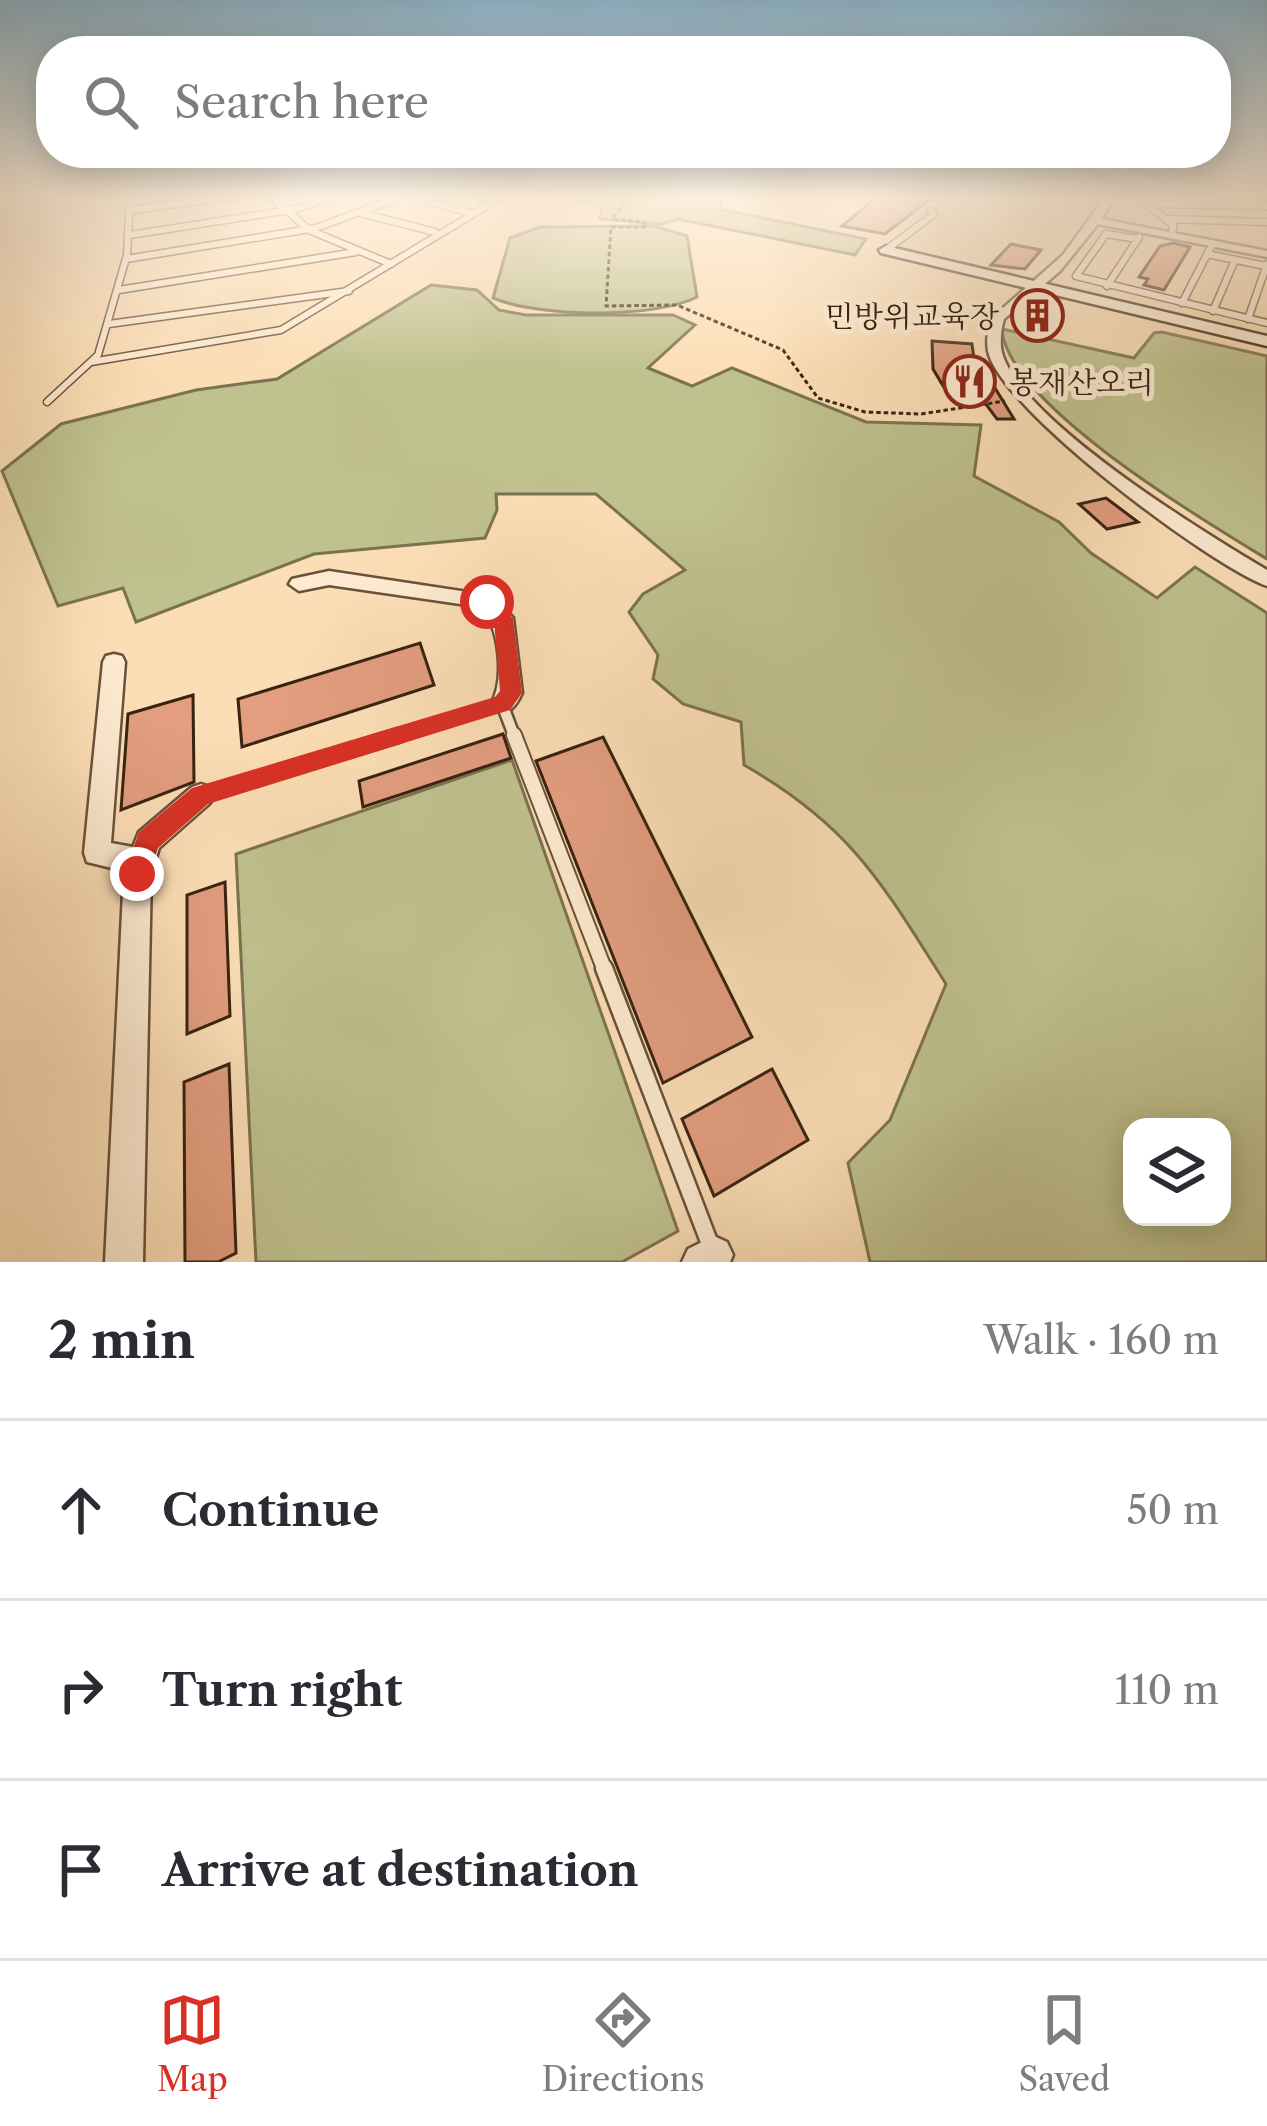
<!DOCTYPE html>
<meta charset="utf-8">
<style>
body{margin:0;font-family:"Libre Caslon Text","Noto Serif KR",serif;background:#f7f7f7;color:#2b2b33}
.controls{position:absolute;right:36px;bottom:36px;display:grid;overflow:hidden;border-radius:24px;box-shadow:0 6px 30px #0003}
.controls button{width:108px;height:108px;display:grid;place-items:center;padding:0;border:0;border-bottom:3px solid #e1e1e2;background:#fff;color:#2b2b33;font:60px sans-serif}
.stop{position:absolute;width:36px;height:36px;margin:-27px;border:9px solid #d93025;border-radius:50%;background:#fff}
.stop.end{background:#d93025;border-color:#fff;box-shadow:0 3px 12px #0008}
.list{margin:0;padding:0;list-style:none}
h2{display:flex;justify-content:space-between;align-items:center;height:156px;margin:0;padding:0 48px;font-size:51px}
h2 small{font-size:39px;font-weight:400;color:#7c7c81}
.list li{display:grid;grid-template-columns:78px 1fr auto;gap:36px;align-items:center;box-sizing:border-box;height:180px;padding:0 48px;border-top:3px solid #e1e1e2}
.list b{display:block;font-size:45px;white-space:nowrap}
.list em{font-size:39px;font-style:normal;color:#7c7c81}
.icon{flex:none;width:66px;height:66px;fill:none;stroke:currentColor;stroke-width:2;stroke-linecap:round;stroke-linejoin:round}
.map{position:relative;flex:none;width:1267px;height:1262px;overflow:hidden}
.search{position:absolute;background:#fff;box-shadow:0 6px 30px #0003;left:36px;right:36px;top:36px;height:132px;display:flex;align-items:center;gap:30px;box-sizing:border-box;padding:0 42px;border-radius:48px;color:#7c7c81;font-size:45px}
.sheet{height:696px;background:#fff}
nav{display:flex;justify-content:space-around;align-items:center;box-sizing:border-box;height:168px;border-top:3px solid #e1e1e2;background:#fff;font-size:33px;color:#7c7c81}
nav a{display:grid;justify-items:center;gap:6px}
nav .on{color:#d93025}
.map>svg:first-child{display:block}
.green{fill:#bfc18e;stroke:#7c7250;stroke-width:3;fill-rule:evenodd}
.building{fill:#e29e7f;stroke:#382211;stroke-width:3}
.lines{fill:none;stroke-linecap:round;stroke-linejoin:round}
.service-far3-casing{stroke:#69513a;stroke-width:9}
.service-far2-casing{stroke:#69513a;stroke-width:15}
.service-far1-casing{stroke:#69513a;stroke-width:18}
.service-casing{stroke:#69513a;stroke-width:21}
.minor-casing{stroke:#69513a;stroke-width:5}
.secondary-casing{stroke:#382211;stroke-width:5}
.path{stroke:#382211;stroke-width:3;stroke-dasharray:4.5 3;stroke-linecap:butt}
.service-far3{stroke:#fdead0;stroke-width:6}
.service-far2{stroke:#fdead0;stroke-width:10}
.service-far1{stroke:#fdead0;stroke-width:14}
.service{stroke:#fdead0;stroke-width:16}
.minor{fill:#fdead0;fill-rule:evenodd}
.secondary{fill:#fdead0;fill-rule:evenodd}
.route{fill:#d93025}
.labels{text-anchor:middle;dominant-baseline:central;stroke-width:10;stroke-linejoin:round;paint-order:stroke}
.far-poi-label{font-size:30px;fill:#382211;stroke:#fdead0;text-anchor:end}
</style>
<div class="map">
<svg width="1267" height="1262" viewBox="0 0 1267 1262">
<rect width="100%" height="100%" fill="#fcdeb6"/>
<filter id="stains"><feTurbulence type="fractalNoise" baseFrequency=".00167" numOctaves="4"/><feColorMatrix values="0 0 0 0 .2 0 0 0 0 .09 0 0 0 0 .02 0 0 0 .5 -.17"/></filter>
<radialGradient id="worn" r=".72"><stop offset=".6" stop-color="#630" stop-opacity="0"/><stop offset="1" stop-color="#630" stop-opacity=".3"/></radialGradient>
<!-- green -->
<g class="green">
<path d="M 562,196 L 723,196 L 719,209 L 866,239 L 855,255 L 678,219 L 661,224 L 600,219 L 602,207 Z"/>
<path d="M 654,226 L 687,236 L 697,297 C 654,319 538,317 493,298 L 510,238 L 540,227 Z"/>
<path d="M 431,285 L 477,290 L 499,310 L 526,315 L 673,315 L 695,325 L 648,368 L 692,386 L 732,368 L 866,422 L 981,425 L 974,476 L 1059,522 L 1091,553 L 1157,598 L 1195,567 L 1267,613 L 1267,1262 L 870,1262 L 848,1163 L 890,1120 L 946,984 C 882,883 851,826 744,765 L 741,722 L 683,704 L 653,679 L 658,655 L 629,612 L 643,594 L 685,570 L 596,494 L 496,494 L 497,510 L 485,538 L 314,554 L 136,622 L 123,588 L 58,606 L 2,471 L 61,424 L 196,390 L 277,379 ZM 1132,1127 L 1222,1127 L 1222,1217 L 1132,1217 Z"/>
<path d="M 1002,329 L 1134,358 L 1154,333 L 1162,332 L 1267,356 L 1267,559 C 1203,520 1007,404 1002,329 Z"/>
<path d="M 512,760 L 678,1231 L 622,1262 L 256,1262 L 236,854 Z"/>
</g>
<!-- building -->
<g class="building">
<path d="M 878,196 L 934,196 L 885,234 L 842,226 Z"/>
<path d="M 1173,243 L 1190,247 L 1164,290 L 1144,285 L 1148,279 L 1139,277 L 1160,246 Z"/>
<path d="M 1011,244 L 1041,250 L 1025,269 L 991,265 Z"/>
<path d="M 932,341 L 972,344 L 976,375 L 987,375 L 1014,419 L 997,419 L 979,395 L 951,399 L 933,369 Z"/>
<path d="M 1106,498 L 1138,522 L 1107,529 L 1079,504 Z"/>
<path d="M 420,643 L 434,685 L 242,747 L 238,699 Z"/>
<path d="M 193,695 L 194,782 L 121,810 L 128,714 Z"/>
<path d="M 503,734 L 511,758 L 363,807 L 359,781 Z"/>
<path d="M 603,737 L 752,1037 L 663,1083 L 536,761 Z"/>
<path d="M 225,882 L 230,1016 L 187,1034 L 187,895 Z"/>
<path d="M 229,1064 L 236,1253 L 218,1262 L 185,1262 L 184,1082 Z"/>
<path d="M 772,1069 L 808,1140 L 714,1196 L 682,1119 Z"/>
</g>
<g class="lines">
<defs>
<g id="service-far3">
<path d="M 270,196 L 309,230 L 391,264"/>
<path d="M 406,196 L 471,213"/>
<path d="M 1084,196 L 1108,201"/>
<path d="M 1137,196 L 1173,225 L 1172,235"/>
<path d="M 1148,204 L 1267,206"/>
<path d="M 130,210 L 240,196"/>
<path d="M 364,214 L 435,232"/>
<path d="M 1166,219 L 1267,222"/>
<path d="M 130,235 L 296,209 L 334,196"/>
<path d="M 1138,239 L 1106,234 L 1076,276 L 1267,323"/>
<path d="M 886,250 L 934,214 L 931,211"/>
<path d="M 1207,254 L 1266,266"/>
<path d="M 126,259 L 316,228 L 403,196"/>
<path d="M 1107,286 L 1139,237"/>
<path d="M 119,290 L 356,252"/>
<path d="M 1182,303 L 1213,243"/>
<path d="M 1213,311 L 1235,260"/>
<path d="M 1248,319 L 1267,264"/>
<path d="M 109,324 L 349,291"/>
<path d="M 91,362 L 281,330 L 503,196"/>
<path d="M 47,402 L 98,355 L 127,255 L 130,196"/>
</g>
<path id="service-far2" d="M 390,738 L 502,704 L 515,738"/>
<g id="service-far1">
<path d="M 514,735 L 605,971"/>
<path d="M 204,795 L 400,735"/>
</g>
<path id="service" d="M 604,968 L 713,1252"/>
<g id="minor">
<path d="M 1106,196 L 1115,196 L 1102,219 L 1267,251 L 1267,257 L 1098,224 L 1060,271 L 1004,319 C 1001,329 999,345 1003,356 C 1027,424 1203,532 1267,570 L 1267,586 C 1211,566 999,408 988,351 C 986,340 988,326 994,316 L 1063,255 Z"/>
<path d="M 1261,196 L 1267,196 L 1267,200 L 1262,198 Z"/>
<path d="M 329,571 L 494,596 L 513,618 L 522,693 C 516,706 509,716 494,711 L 491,704 C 505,680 500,628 481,607 L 329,585 L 299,591 L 289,584 L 292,579 Z"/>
<path d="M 114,654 L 122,656 L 125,662 L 111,843 L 133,847 L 139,832 L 192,787 L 201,784 L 210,787 L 214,795 L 210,803 L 159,848 L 151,874 L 143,1262 L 105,1262 L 124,871 L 87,862 L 84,853 L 103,662 L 106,656 Z"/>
<path d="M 714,1236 L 727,1242 L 733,1255 L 730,1262 L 682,1262 L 688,1249 Z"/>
</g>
<path id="secondary" d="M 886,246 L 1267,336 L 1267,346 L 881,253 L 879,250 Z"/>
</defs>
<!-- service-far3 casing -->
<use href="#service-far3" class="service-far3-casing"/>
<!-- service-far2 casing -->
<use href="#service-far2" class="service-far2-casing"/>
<!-- service-far1 casing -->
<use href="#service-far1" class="service-far1-casing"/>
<!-- service casing -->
<use href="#service" class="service-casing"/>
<!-- minor casing -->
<use href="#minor" class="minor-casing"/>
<!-- secondary casing -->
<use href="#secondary" class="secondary-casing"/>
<!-- path -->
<g class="path">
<path d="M 629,196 L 612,219 L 644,222 L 646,227"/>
<path d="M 646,227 L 611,227 L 606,306 L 677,305 L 783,350 L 818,398 L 865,412 L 921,414 L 1005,401"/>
</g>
<!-- service-far3 -->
<use href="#service-far3" class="service-far3"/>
<!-- service-far2 -->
<use href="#service-far2" class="service-far2"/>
<!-- service-far1 -->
<use href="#service-far1" class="service-far1"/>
<!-- service -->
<use href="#service" class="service"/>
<!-- minor -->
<use href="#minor" class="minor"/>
<!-- secondary -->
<use href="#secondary" class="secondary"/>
</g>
<!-- sky -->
<linearGradient id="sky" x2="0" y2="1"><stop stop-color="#8bb7d0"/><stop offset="0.53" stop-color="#fef0de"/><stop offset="1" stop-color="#fef0de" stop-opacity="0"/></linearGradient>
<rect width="1267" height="372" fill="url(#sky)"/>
<!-- route -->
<path class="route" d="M 487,595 L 513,618 L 522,693 L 510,710 L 208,804 L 158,848 L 146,883 L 128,883 L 124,874 L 139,832 L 192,788 L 495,697 L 500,691 L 494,620 L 478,602 Z"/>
<!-- icons -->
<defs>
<symbol id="building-ring" viewBox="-11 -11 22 22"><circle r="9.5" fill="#fdead0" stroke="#8f2418" stroke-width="1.5"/><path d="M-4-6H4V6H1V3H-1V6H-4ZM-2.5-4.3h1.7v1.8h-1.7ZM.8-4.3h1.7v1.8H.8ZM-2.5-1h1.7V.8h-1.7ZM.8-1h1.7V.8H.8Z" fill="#8f2418"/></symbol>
<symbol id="restaurant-ring" viewBox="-11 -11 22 22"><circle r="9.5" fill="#fdead0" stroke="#8f2418" stroke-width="1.5"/><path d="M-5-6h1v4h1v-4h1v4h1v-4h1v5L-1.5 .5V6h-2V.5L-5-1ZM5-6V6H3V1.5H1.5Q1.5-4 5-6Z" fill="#8f2418"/></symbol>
</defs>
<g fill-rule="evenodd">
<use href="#building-ring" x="1008" y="286" width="59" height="59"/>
<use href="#restaurant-ring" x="940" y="352" width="59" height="59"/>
</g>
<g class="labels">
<!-- far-poi labels -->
<g class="far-poi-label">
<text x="999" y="316">민방위교육장</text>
<text x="1009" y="382" text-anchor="start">봉재산오리</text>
</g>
</g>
<rect width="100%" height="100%" filter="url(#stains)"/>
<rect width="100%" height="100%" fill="url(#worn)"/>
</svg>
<div class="controls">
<button><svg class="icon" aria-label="layers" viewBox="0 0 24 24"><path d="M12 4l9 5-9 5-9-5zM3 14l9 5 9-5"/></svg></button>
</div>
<div class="stop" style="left:487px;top:602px"></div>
<div class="stop end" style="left:137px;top:874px"></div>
<div class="search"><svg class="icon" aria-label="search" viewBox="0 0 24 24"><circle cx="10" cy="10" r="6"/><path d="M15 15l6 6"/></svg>Search here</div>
</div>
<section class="sheet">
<h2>2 min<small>Walk · 160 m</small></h2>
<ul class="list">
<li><svg class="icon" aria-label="ahead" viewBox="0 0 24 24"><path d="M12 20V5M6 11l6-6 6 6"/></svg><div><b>Continue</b></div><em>50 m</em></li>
<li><svg class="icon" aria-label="right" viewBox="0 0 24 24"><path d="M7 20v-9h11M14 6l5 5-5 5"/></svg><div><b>Turn right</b></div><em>110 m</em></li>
<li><svg class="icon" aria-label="arrive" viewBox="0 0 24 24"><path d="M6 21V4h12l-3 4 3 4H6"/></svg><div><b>Arrive at destination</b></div></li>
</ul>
</section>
<nav>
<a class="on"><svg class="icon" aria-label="map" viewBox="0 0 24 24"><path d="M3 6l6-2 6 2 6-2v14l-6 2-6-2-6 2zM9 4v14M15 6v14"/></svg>Map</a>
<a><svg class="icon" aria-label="directions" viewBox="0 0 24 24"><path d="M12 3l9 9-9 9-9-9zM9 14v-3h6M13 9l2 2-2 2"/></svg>Directions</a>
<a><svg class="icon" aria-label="saved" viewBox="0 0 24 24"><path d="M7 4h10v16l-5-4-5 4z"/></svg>Saved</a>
</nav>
